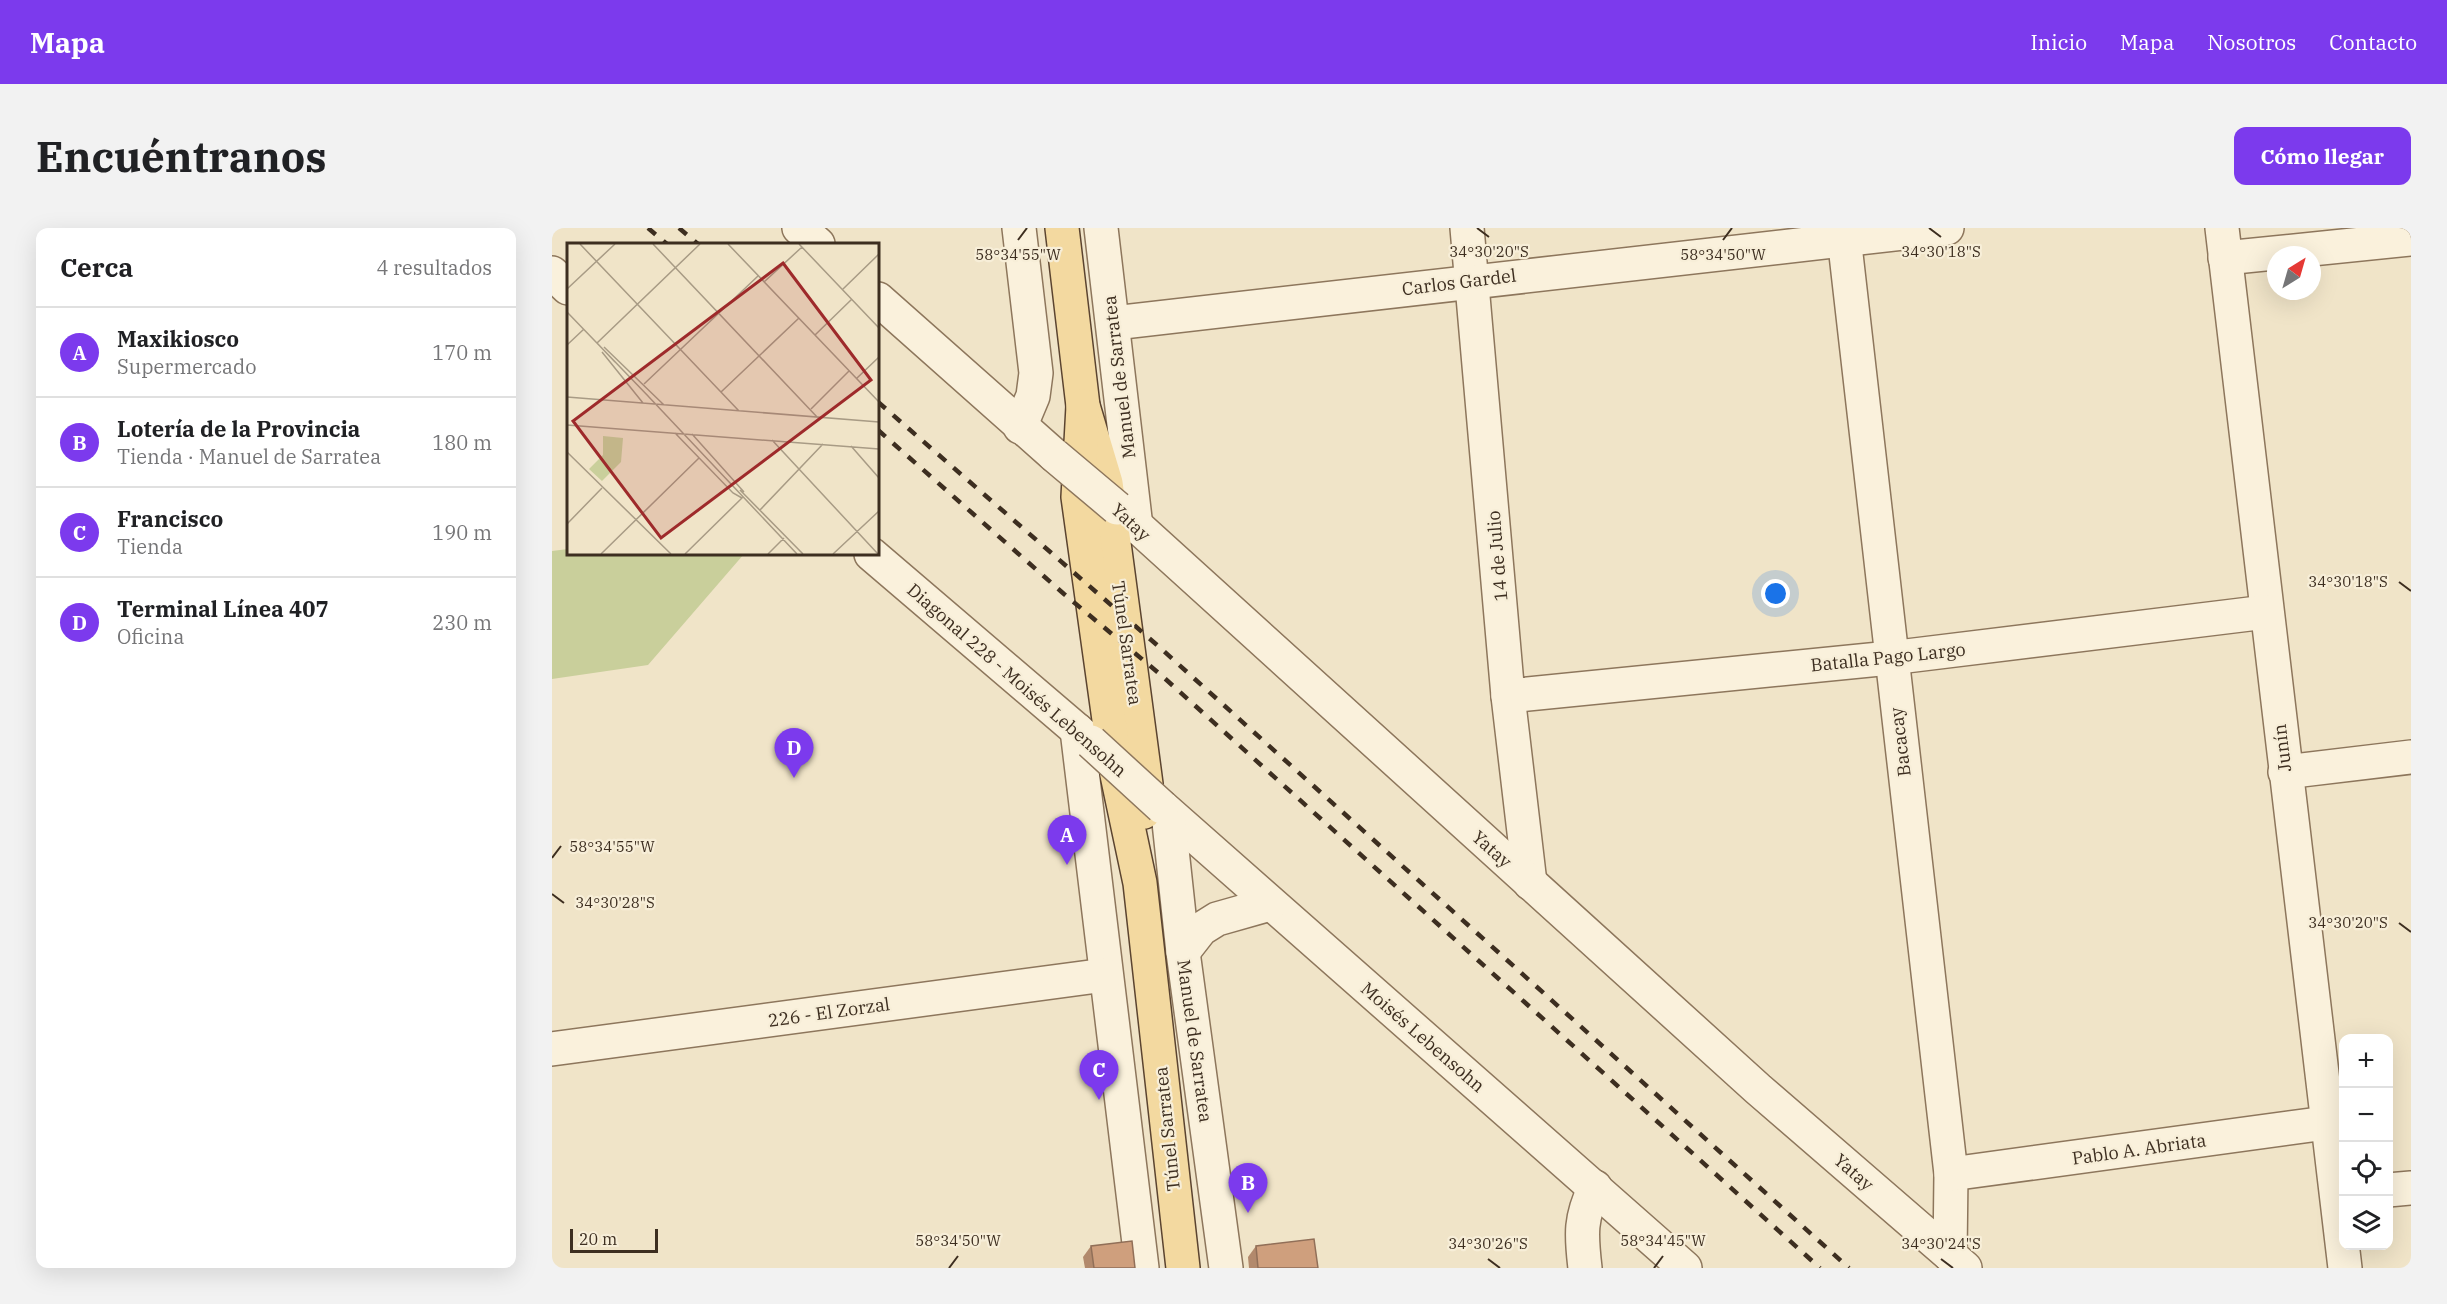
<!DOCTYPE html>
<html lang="es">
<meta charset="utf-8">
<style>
body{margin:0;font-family:"IBM Plex Serif",serif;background:#f2f2f2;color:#202124}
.controls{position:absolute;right:18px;bottom:18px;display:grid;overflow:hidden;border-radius:12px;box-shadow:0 6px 24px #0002}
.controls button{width:54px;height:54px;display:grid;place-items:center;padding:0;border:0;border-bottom:2px solid #e0e0e0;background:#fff;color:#202124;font:30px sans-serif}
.compass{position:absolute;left:1715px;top:18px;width:54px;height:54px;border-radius:50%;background:#fff;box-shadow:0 6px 24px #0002;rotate:37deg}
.scale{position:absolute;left:18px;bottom:15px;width:88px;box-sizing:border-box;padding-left:6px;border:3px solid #3d2e20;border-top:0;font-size:16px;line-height:21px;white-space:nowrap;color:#3d2e20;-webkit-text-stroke:4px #f7eed8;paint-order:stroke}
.you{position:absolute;left:1224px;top:366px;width:21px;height:21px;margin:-15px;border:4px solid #fff;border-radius:50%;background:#1a73e8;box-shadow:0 0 0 9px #1a73e833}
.badge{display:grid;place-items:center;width:39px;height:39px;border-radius:50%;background:#7c3aed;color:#fff;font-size:20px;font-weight:700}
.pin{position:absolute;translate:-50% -50px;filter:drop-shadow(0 2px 3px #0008)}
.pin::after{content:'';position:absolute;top:32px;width:21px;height:18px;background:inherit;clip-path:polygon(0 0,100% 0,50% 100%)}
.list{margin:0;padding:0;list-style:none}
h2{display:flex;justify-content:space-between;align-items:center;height:78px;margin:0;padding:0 24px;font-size:26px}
h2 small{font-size:20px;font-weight:400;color:#757577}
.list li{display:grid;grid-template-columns:39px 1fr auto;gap:18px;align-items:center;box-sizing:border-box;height:90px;padding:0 24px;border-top:2px solid #e0e0e0}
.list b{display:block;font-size:22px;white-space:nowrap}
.list p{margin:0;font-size:20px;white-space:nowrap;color:#757577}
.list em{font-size:20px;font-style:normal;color:#757577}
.icon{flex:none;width:33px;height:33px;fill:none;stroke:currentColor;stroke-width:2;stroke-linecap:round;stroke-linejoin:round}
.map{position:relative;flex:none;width:1859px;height:1040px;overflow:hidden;border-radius:12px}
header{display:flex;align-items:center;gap:36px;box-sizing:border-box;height:84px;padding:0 30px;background:#7c3aed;color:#fff}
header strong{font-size:28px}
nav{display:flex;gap:33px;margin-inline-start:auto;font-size:21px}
.intro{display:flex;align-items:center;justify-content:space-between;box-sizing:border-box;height:144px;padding:0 36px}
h1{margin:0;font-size:42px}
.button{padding:15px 27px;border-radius:12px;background:#7c3aed;color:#fff;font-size:21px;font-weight:700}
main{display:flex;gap:36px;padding:0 36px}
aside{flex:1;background:#fff;border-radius:12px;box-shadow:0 6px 24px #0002}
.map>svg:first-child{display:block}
.green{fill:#c9cf9b}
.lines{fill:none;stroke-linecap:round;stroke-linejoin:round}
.minor-casing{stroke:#8d765c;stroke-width:36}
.major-casing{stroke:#5b4430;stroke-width:36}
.minor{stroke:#faf1dc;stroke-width:33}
.major{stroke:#f3d9a0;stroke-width:33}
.rail{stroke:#3d2e20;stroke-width:4.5;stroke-dasharray:10 10;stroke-linecap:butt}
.minor-bridge-casing{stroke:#8d765c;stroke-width:36;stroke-linecap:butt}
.minor-bridge{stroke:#faf1dc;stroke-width:33}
.wall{fill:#b2896c}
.building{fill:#cf9f7d;stroke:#916f58;stroke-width:1.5}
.ticks{fill:none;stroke:#3d2e20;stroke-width:2}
.labels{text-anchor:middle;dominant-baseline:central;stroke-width:4.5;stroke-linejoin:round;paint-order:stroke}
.street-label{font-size:18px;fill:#3d2e20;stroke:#f7eed8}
.inset-road{fill:none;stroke:#a89b85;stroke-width:1.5}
.view{fill:#9e2a2b;fill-opacity:0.15;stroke:#9e2a2b;stroke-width:3}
.inset-edge{fill:none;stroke:#3d2e20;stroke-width:3}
.ticks-label{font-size:15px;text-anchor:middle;fill:#3d2e20;stroke:#f7eed8;stroke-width:4.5;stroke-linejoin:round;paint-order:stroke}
</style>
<header>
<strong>Mapa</strong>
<nav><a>Inicio</a><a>Mapa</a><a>Nosotros</a><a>Contacto</a></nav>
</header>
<div class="intro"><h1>Encuéntranos</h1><a class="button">Cómo llegar</a></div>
<main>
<aside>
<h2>Cerca<small>4 resultados</small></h2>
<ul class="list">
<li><span class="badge">A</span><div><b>Maxikiosco</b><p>Supermercado</p></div><em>170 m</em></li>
<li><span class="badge">B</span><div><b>Lotería de la Provincia</b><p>Tienda · Manuel de Sarratea</p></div><em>180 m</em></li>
<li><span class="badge">C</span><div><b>Francisco</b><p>Tienda</p></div><em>190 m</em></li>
<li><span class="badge">D</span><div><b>Terminal Línea 407</b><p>Oficina</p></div><em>230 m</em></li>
</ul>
</aside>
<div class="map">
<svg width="1859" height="1040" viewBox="0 0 1859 1040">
<rect width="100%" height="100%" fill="#f0e4c8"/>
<!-- green -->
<path class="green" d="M 16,321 L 16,326 L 192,326 L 96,437 L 0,451 L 0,323 Z"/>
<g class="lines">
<defs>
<g id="minor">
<path d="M 247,0 L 266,16"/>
<path d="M 467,0 L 484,145 L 481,168 L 468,199"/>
<path d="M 549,0 L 584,299"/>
<path d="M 915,0 L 956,468 L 978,655"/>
<path d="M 1291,0 L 1399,946 L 1398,1027"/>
<path d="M 1670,0 L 1793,1040"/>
<path d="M 1673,30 L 1859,11"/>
<path d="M 0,45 L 16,60"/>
<path d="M 326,71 L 502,227"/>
<path d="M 562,95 L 1395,0"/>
<path d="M 565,280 L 1206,861 L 1413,1040"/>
<path d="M 319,326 L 539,514"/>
<path d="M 956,468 L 1338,430 L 1714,384"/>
<path d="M 525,502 L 590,1040"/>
<path d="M 1733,544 L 1859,529"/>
<path d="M 610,579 L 1133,1040"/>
<path d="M 616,585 L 631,724 L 674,1040"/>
<path d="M 631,724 L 649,701 L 665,691 L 718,676"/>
<path d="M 0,821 L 553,747"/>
<path d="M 1399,946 L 1774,895"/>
<path d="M 1836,962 L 1859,960"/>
<path d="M 1033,1040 C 1029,1006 1028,990 1043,959"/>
</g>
<g id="major">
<path d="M 510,0 L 531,178 L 554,255 L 594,556 L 592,584"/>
<path d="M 531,178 L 526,269 L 564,542 L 588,655 L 631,1040"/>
</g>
</defs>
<!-- minor casing -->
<use href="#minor" class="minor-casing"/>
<!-- major casing -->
<use href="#major" class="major-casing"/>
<!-- minor -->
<use href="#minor" class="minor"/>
<!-- major -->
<use href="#major" class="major"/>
<!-- rail -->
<g class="rail">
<path d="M 96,0 L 115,16"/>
<path d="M 127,0 L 146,16"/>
<path d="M 326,174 L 605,417 L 1297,1040"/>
<path d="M 326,202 L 512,366 L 609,447 L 1268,1040"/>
</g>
<defs>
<g id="minor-bridge">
<path d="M 502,227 L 565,280"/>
<path d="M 539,514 L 610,579"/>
</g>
</defs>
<!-- minor-bridge casing -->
<use href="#minor-bridge" class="minor-bridge-casing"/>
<!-- minor-bridge -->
<use href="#minor-bridge" class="minor-bridge"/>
</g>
<!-- wall -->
<g class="wall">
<path d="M 539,1018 L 583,1040 L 533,1040 L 531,1029 Z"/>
<path d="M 704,1018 L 766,1040 L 697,1040 L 696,1029 Z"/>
</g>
<!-- building -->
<g class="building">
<path d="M 762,1011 L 766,1040 L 706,1040 L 704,1018 Z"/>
<path d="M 580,1013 L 583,1040 L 542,1040 L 539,1018 Z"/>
</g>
<!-- ticks -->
<path class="ticks" d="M 925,0 L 937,9M 1377,0 L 1389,9M 466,12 L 475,0M 1171,12 L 1180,0M 1847,354 L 1859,363M 0,630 L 9,618M 0,666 L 12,675M 1847,695 L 1859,704M 936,1031 L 948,1040M 1389,1031 L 1401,1040M 397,1040 L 406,1028M 1102,1040 L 1111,1028"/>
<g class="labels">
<!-- street labels -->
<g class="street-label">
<text transform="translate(907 54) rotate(-7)">Carlos Gardel</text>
<text transform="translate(567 149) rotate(-97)">Manuel de Sarratea</text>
<text transform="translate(579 294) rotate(43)">Yatay</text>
<text transform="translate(945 328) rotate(-95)">14 de Julio</text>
<text transform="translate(575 415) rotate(82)">Túnel Sarratea</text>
<text transform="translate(1336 429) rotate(-6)">Batalla Pago Largo</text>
<text transform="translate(465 452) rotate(41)">Diagonal 228 - Moisés Lebensohn</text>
<text transform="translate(1348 514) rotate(-97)">Bacacay</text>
<text transform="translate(1730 520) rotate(-97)">Junín</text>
<text transform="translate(940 621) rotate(42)">Yatay</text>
<text transform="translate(277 784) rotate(-8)">226 - El Zorzal</text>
<text transform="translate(871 809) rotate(41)">Moisés Lebensohn</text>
<text transform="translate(643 813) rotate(82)">Manuel de Sarratea</text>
<text transform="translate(615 901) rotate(-96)">Túnel Sarratea</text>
<text transform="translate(1587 921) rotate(-8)">Pablo A. Abriata</text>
<text transform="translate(1302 944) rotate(41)">Yatay</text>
</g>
</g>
<!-- overview -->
<g transform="translate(15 15)">
<rect width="312" height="312" fill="#f0e4c8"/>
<path d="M 36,193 L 56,195 L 54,219 L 35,238 L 22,226 L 36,212 Z" fill="#c9cf9b"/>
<path class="inset-road" d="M 13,1 L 172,168M 86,1 L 251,175M 161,1 L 312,159M 232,1 L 312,85M 197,39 L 235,4M 0,46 L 48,1M 276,46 L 312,11M 0,69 L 82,154M 248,92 L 285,56M 30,100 L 133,1M 30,100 L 48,119M 0,102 L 17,86M 37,104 L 97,162M 35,109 L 76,160M 290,135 L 312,114M 77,141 L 191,33M 154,149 L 232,75M 81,153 L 230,311M 0,154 L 312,179M 244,166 L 282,128M 0,182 L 312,206M 108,190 L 166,250 L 175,255 L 118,311M 125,191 L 177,249M 205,197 L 311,311M 284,203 L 312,235M 0,209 L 104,311M 173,247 L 236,311M 193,267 L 256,201M 0,281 L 35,245M 34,311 L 132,215M 201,311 L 217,295M 266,311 L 312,268"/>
<path class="view" d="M 216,20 L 304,137 L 94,295 L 6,178 Z"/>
<rect width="312" height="312" class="inset-edge"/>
</g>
<g class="ticks-label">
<text x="937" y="29">34°30'20"S</text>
<text x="1389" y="29">34°30'18"S</text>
<text x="466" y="32">58°34'55"W</text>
<text x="1171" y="32">58°34'50"W</text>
<text x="1796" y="359">34°30'18"S</text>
<text x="60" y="624">58°34'55"W</text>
<text x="63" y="680">34°30'28"S</text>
<text x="1796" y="700">34°30'20"S</text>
<text x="406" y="1018">58°34'50"W</text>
<text x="1111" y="1018">58°34'45"W</text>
<text x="936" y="1021">34°30'26"S</text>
<text x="1389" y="1021">34°30'24"S</text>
</g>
</svg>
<div class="controls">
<button>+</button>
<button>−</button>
<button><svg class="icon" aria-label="locate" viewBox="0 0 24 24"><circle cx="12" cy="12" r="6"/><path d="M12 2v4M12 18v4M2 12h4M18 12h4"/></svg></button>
<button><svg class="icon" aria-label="layers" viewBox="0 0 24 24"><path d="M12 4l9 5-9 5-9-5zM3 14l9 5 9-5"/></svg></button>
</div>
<svg class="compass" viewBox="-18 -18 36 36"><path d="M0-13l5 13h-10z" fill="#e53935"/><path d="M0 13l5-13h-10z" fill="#757577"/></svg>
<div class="scale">20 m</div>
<div class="you"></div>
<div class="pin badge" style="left:515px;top:637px">A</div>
<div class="pin badge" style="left:696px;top:985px">B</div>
<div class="pin badge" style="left:547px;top:872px">C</div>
<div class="pin badge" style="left:242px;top:550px">D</div>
</div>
</main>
